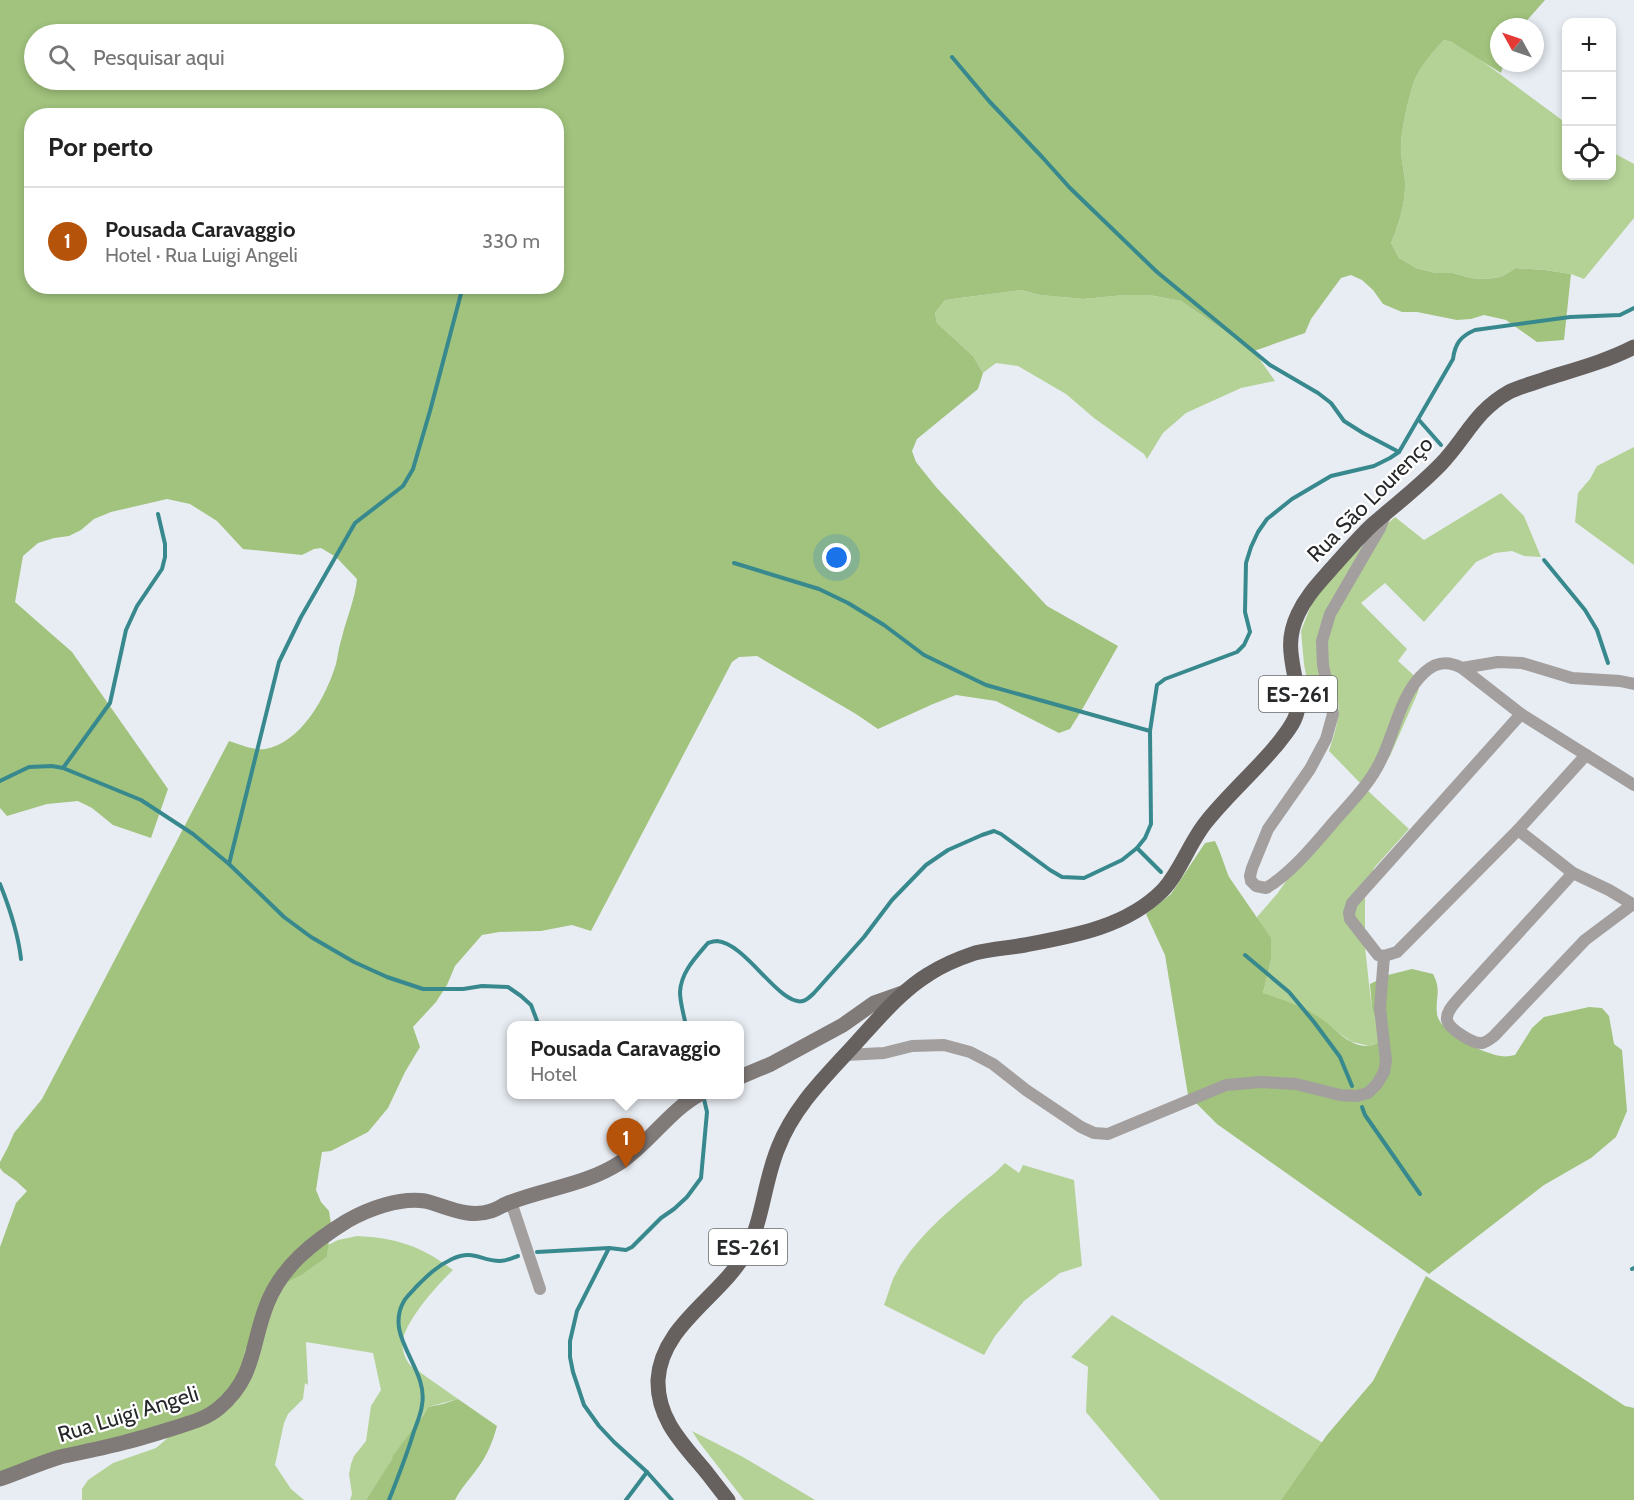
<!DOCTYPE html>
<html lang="pt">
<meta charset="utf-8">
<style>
body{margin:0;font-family:Cabin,sans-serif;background:#f2f2f2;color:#222}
.controls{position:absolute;right:18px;top:18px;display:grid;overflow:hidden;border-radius:12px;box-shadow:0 3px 9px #0003}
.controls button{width:54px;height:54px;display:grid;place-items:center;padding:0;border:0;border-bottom:2px solid #e0e0e0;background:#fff;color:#222;font:30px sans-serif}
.compass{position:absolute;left:1490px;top:18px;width:54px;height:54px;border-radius:50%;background:#fff;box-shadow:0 3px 9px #0003;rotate:310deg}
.you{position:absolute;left:837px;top:558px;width:21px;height:21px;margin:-15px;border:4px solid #fff;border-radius:50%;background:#1a73e8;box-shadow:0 0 0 9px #1a73e833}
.badge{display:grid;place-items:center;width:39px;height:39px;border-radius:50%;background:#b45309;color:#fff;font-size:20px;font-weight:700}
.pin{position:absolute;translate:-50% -50px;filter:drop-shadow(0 2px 3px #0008)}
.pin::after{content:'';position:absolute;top:32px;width:21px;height:18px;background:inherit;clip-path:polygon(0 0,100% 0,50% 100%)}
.popup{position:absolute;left:507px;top:1021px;width:237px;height:78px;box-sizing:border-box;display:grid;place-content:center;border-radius:12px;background:#fff;filter:drop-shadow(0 2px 4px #0005);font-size:20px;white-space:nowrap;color:#767676}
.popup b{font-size:22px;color:#222}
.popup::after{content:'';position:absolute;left:50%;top:100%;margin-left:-12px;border:12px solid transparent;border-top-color:#fff}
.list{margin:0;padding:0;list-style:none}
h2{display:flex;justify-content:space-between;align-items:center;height:78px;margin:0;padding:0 24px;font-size:26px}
h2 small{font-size:20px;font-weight:400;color:#767676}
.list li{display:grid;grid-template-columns:39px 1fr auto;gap:18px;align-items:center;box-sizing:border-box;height:108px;padding:0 24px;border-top:2px solid #e0e0e0}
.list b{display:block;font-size:22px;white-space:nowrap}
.list p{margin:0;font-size:20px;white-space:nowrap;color:#767676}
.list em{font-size:20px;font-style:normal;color:#767676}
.icon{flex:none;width:33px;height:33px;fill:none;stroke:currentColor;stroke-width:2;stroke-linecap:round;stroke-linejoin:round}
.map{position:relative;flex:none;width:1634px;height:1500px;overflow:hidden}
.search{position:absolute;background:#fff;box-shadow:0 3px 9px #0003;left:24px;top:24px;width:540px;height:66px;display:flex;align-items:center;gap:15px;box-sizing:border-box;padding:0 21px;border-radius:33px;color:#767676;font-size:22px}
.panel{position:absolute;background:#fff;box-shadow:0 3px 9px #0003;left:24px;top:108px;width:540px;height:186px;border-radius:24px}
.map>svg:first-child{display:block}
.green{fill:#b4d296}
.forest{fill:#a1c37d;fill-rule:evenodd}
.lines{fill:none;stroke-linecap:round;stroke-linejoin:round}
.stream{stroke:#38898e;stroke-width:4}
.street{stroke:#a39f9e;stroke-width:12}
.secondary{stroke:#807a79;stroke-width:15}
.primary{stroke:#66605f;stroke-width:15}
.labels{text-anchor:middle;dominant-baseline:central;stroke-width:4.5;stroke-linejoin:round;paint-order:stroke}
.shield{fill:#fff;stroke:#67686a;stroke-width:1.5}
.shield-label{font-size:21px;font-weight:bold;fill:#26282a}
.street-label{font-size:22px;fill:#26282a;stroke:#fff}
</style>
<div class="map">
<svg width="1634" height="1500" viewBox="0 0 1634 1500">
<rect width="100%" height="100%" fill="#e8edf3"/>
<!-- green -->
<g class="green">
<path d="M 1444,40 L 1452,42 L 1466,49 L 1566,123 L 1566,176 L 1612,176 L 1612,152 L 1634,164 L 1634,218 L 1584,279 L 1571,274 L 1545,270 L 1516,268 L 1501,277 L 1486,279 L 1470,278 L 1453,273 L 1436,273 L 1416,268 L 1399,258 L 1391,243 C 1399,224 1406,202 1405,181 C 1404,170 1401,159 1401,149 C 1401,131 1409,93 1416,77 C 1423,62 1433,51 1444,40 Z"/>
<path d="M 1021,290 L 1040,295 L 1083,299 L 1125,295 L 1149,295 L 1181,301 L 1254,351 L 1275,381 L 1241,388 L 1186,413 L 1163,433 L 1147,459 L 1144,454 L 1094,418 L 1066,394 L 1018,366 L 996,363 L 983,373 L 973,356 L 937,323 L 935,313 L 945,300 Z"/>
<path d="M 1634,447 L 1634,565 L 1575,522 L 1578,493 L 1590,479 L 1597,466 Z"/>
<path d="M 1501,493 L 1524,516 L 1541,557 L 1524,556 L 1512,551 L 1495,553 L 1476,562 L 1424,622 L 1385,583 L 1361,603 L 1407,649 L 1398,661 L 1420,681 L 1418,692 L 1390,756 L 1367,790 L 1409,829 L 1374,868 L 1365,897 L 1365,947 L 1370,993 L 1372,1008 L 1382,1041 L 1369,1046 L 1352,1042 L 1336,1031 L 1263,993 L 1271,960 L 1257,917 L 1277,894 L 1291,874 L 1367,790 L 1329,751 C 1334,735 1340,719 1338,702 L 1310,697 L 1304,664 L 1301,631 L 1313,600 L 1338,568 L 1395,517 L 1424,540 Z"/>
<path d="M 1005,1163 L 1019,1173 L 1023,1165 L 1074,1180 L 1082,1266 L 1060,1273 L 1024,1301 L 995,1336 L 984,1355 L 884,1305 C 887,1297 890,1287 893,1279 C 914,1236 960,1201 996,1172 Z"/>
<path d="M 357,1236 C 397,1238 421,1246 453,1270 C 437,1285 408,1318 403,1339 C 401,1348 405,1360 411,1366 L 458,1399 L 428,1407 L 366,1500 L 350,1500 L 352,1494 L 349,1474 L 351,1464 L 354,1456 L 366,1441 L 371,1406 L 381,1390 L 373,1353 L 306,1342 L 308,1385 L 305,1383 L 303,1399 L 288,1414 L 284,1423 L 275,1465 L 291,1489 L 304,1500 L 82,1500 L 82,1489 L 88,1480 L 113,1463 L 156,1448 L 176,1431 L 243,1361 L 245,1350 L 255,1340 L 278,1287 L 302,1275 L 327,1257 L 328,1245 L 338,1240 Z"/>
<path d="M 1112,1315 L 1323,1443 L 1281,1500 L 1160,1500 L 1086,1412 L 1088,1367 L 1071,1357 Z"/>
<path d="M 692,1431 L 743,1457 L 815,1500 L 744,1500 L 699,1442 Z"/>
</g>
<!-- forest -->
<g class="forest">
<path d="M 0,0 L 1545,0 L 1521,27 L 1499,27 L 1499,63 L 1504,63 L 1501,73 L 1452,42 L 1444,40 C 1433,51 1423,63 1416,77 C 1409,93 1401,131 1401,149 C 1401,159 1404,170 1405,181 C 1406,202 1399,224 1391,243 L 1399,258 L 1416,268 L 1436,273 L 1453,273 L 1470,278 L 1486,279 L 1501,277 L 1516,268 L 1545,270 L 1571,274 L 1564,340 L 1537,342 L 1506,320 L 1484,315 L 1471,319 L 1457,320 L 1417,312 L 1402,312 L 1383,304 L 1373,290 L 1362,280 L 1351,275 L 1341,278 L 1311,319 L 1305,333 L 1254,351 L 1181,301 L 1149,295 L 1125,295 L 1083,299 L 1040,295 L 1021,290 L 945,300 L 935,313 L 937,323 L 973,356 L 983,373 L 978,389 L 917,439 L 912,451 L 916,462 L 936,487 L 1047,606 L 1118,646 L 1083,708 L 1070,729 L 1059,733 L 996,701 L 956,695 L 933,704 L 878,729 L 856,714 L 757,656 L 739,657 L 732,662 L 591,931 L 572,925 L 541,931 L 499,932 L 482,935 L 455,966 L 447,985 L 436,1002 L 413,1027 L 420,1047 L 405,1072 L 388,1108 L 368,1132 L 331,1151 L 322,1152 L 316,1190 L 321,1202 L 329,1211 L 331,1224 L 327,1257 L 302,1275 L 278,1287 L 255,1340 L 245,1350 L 243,1361 L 233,1386 L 210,1411 L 0,1484 L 0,1247 L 16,1203 L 27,1191 L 16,1181 L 3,1172 L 0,1168 L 0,1162 L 8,1147 L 14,1133 L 42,1099 L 229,741 C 239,744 254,751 265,749 C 301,743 326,697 336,664 C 338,655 339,646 342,637 C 347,617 355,599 357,579 L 336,557 L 321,548 L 314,549 L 302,555 L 243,549 L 217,521 L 190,504 L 167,499 L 111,512 L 94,519 L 81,530 L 69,536 L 54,538 L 38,543 L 23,556 L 15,602 L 72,652 L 168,789 L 151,838 L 113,825 L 92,808 L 78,801 L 47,804 L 7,816 L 0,808 ZM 34,34 L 554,34 L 554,80 L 34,80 ZM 32,116 L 556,116 L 556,286 L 32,286 Z"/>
<path d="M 1215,841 C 1221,853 1224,865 1229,877 L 1271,938 L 1271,960 L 1263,993 C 1282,1000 1303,1006 1320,1018 C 1334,1027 1349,1047 1368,1046 C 1372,1046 1378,1042 1382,1041 L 1372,1008 L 1370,984 L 1388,975 L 1412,969 L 1433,974 C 1442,991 1435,997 1437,1014 C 1439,1032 1484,1054 1501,1056 C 1505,1057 1510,1056 1515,1055 L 1532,1028 L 1544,1017 L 1589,1007 L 1602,1008 L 1609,1016 L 1614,1044 L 1622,1050 L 1627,1111 L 1616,1137 L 1591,1158 L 1544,1185 L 1429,1274 L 1217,1124 L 1188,1095 L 1165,955 L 1146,914 L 1171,894 L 1205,843 Z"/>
<path d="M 1426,1276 L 1625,1406 L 1634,1408 L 1634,1500 L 1281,1500 L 1327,1435 L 1373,1381 Z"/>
<path d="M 458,1399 L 497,1426 C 493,1441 487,1456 477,1469 C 469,1480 461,1488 455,1500 L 366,1500 L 393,1458 L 392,1457 L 422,1417 L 428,1407 L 443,1404 Z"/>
</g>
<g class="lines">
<!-- stream -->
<g class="stream">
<path d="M 952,57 L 989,101 L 1043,158 L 1070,188 L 1157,272 L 1270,365 L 1318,393 L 1331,403 L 1344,421 L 1363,433 L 1399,452"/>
<path d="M 1419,420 L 1441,445"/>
<path d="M 1544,560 L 1585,610 L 1597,630 L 1608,663"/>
<path d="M 734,563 L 819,589 L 848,603 L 884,625 L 924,655 L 986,685 L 1150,731"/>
<path d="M 63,768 L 110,703 L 126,630 L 137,606 L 162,569 L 165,557 L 165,544 L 158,514"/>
<path d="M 0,781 L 29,767 L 52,766 L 63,768 L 141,800 L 193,834 L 229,864 L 284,917 L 311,937 L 354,962 L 387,977 L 423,989 L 463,989 L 482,986 L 508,987 L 521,996 L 531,1005 L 539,1026"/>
<path d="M 1137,848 L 1161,872"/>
<path d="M 229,864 L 279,662 L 301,617 L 355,523 L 403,486 L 413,469 L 430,411 L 463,286"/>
<path d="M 0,884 C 10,909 18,932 21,959"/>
<path d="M 1245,955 L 1289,992 L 1314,1022 L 1340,1057 L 1352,1086"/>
<path d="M 686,1026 C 684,1015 680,1003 680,992 C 681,972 696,957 708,943 C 711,942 714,941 717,941 C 746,943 780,1007 803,1001 C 807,1000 811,996 814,993 L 864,937 L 892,900 L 926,865 L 948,850 L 982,835 L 994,831 L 1001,834 L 1050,870 L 1062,877 L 1084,878 L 1122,860 L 1137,848 L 1145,838 L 1151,824 L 1150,731 L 1157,685 L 1165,679 L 1237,652 L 1244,645 L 1250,632 L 1245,612 L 1246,563 L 1251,547 L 1258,532 L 1267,519 L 1292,499 L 1331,476 L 1374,466 L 1390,458 L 1399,452 L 1453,359 C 1455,343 1461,336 1475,330 L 1570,317 L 1620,315 L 1634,308"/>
<path d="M 1362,1107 L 1365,1115 L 1420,1194"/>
<path d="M 609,1248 L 577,1311 L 570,1341 L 570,1357 L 573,1372 L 584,1405 L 599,1426 L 614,1442 L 647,1472 L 672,1500"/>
<path d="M 537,1252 L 609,1248 L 626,1250 L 632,1247 L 661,1218 L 674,1209 L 687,1197 L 701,1178 L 707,1112 L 703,1095"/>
<path d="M 1632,1269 L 1634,1268"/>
<path d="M 389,1500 C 398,1477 407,1455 414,1431 C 417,1423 421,1414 422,1405 C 429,1368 383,1337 404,1301 C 407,1296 412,1292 416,1287 C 427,1276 437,1266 452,1259 C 474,1249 480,1261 500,1261 C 506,1261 512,1258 518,1256"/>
<path d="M 626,1500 L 647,1472"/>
</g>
<!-- street -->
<g class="street">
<path d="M 1386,513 L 1380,528 L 1330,614 L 1322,641 L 1323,665 L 1333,714 L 1326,739 L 1310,769 L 1268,829 L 1252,868 L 1250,876 L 1251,881 L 1256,886 L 1266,888 C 1292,873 1318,840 1338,817 C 1353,800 1370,783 1380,762 C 1395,733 1400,694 1425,672 C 1437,661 1449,661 1462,668 L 1521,714 L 1634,785"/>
<path d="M 1462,668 L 1498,662 L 1522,663 L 1572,678 L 1620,681 L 1634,684"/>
<path d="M 1521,714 L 1352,903 L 1349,913 L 1350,919 L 1378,955 L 1384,956 L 1397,952 L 1518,830 L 1586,755"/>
<path d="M 1518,830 L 1573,873 L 1609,890 L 1634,905"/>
<path d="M 1573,873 L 1458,999 C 1453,1005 1446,1012 1447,1020 C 1449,1029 1473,1044 1482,1043 C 1487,1042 1490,1039 1494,1036 L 1585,940 L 1633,904"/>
<path d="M 846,1055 L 884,1053 L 912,1046 L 944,1045 L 970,1052 L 993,1064 L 1026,1090 L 1081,1127 L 1094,1133 L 1108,1134 L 1226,1085 L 1261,1082 L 1296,1084 L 1340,1095 L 1357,1096 L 1368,1093 L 1377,1084 L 1384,1072 L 1386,1061 L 1380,1008 L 1384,956"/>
<path d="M 511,1202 L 540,1289"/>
</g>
<!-- secondary -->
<g class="secondary">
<path d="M 740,1077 L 771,1064 L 843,1025 L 874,1003 L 905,992"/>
<path d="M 0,1479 C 20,1472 40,1463 60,1457 C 82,1452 104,1448 126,1442 C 142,1438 158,1433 174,1428 C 190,1423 206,1419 219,1408 C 256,1377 251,1344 267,1304 C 282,1266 313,1242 347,1221 C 368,1209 400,1197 425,1201 C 446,1206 468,1219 491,1211 C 498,1209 504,1204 511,1202 C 548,1188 588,1184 621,1162 C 649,1143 671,1109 700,1094"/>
</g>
<!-- primary -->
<path class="primary" d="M 728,1500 C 721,1491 714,1482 707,1473 C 684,1445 657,1420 658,1380 C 661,1325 721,1297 746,1252 C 763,1220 764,1182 778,1148 C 794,1106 827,1075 857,1042 C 879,1018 901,991 929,974 C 943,965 960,958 975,953 C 991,949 1008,948 1025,945 C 1073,936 1126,927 1162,891 C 1180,873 1190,841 1207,821 C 1228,795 1253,773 1275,747 C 1283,737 1294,725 1297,712 C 1300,704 1298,696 1297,688 C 1292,660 1285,641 1298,614 C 1306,596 1319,583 1332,568 C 1345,554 1358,538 1372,525 C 1394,506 1421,485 1441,464 C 1466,438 1475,411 1509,392 C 1521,386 1535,383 1548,378 C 1577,369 1607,361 1634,347"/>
</g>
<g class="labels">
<!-- shield labels -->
<g class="shield">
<rect x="1259" y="676" width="78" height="36" rx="4.5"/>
<rect x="709" y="1229" width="78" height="36" rx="4.5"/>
</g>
<g class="shield-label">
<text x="1298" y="694">ES-261</text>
<text x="748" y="1247">ES-261</text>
</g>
<!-- street labels -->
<g class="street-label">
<text transform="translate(1370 499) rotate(-45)">Rua São Lourenço</text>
<text transform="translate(128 1414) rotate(-17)">Rua Luigi Angeli</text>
</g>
</g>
</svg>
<div class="controls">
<button>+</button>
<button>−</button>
<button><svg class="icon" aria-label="locate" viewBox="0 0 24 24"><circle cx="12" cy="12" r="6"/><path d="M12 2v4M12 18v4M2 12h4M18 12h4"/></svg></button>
</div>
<svg class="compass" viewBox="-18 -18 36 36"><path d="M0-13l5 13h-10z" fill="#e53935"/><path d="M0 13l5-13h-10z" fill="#767676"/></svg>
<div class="you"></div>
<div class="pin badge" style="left:626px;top:1168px">1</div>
<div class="popup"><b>Pousada Caravaggio</b>Hotel</div>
<div class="search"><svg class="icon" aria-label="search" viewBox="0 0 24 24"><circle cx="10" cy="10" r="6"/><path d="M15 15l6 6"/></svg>Pesquisar aqui</div>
<section class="panel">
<h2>Por perto<small></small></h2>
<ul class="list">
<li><span class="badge">1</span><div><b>Pousada Caravaggio</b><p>Hotel · Rua Luigi Angeli</p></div><em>330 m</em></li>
</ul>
</section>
</div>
